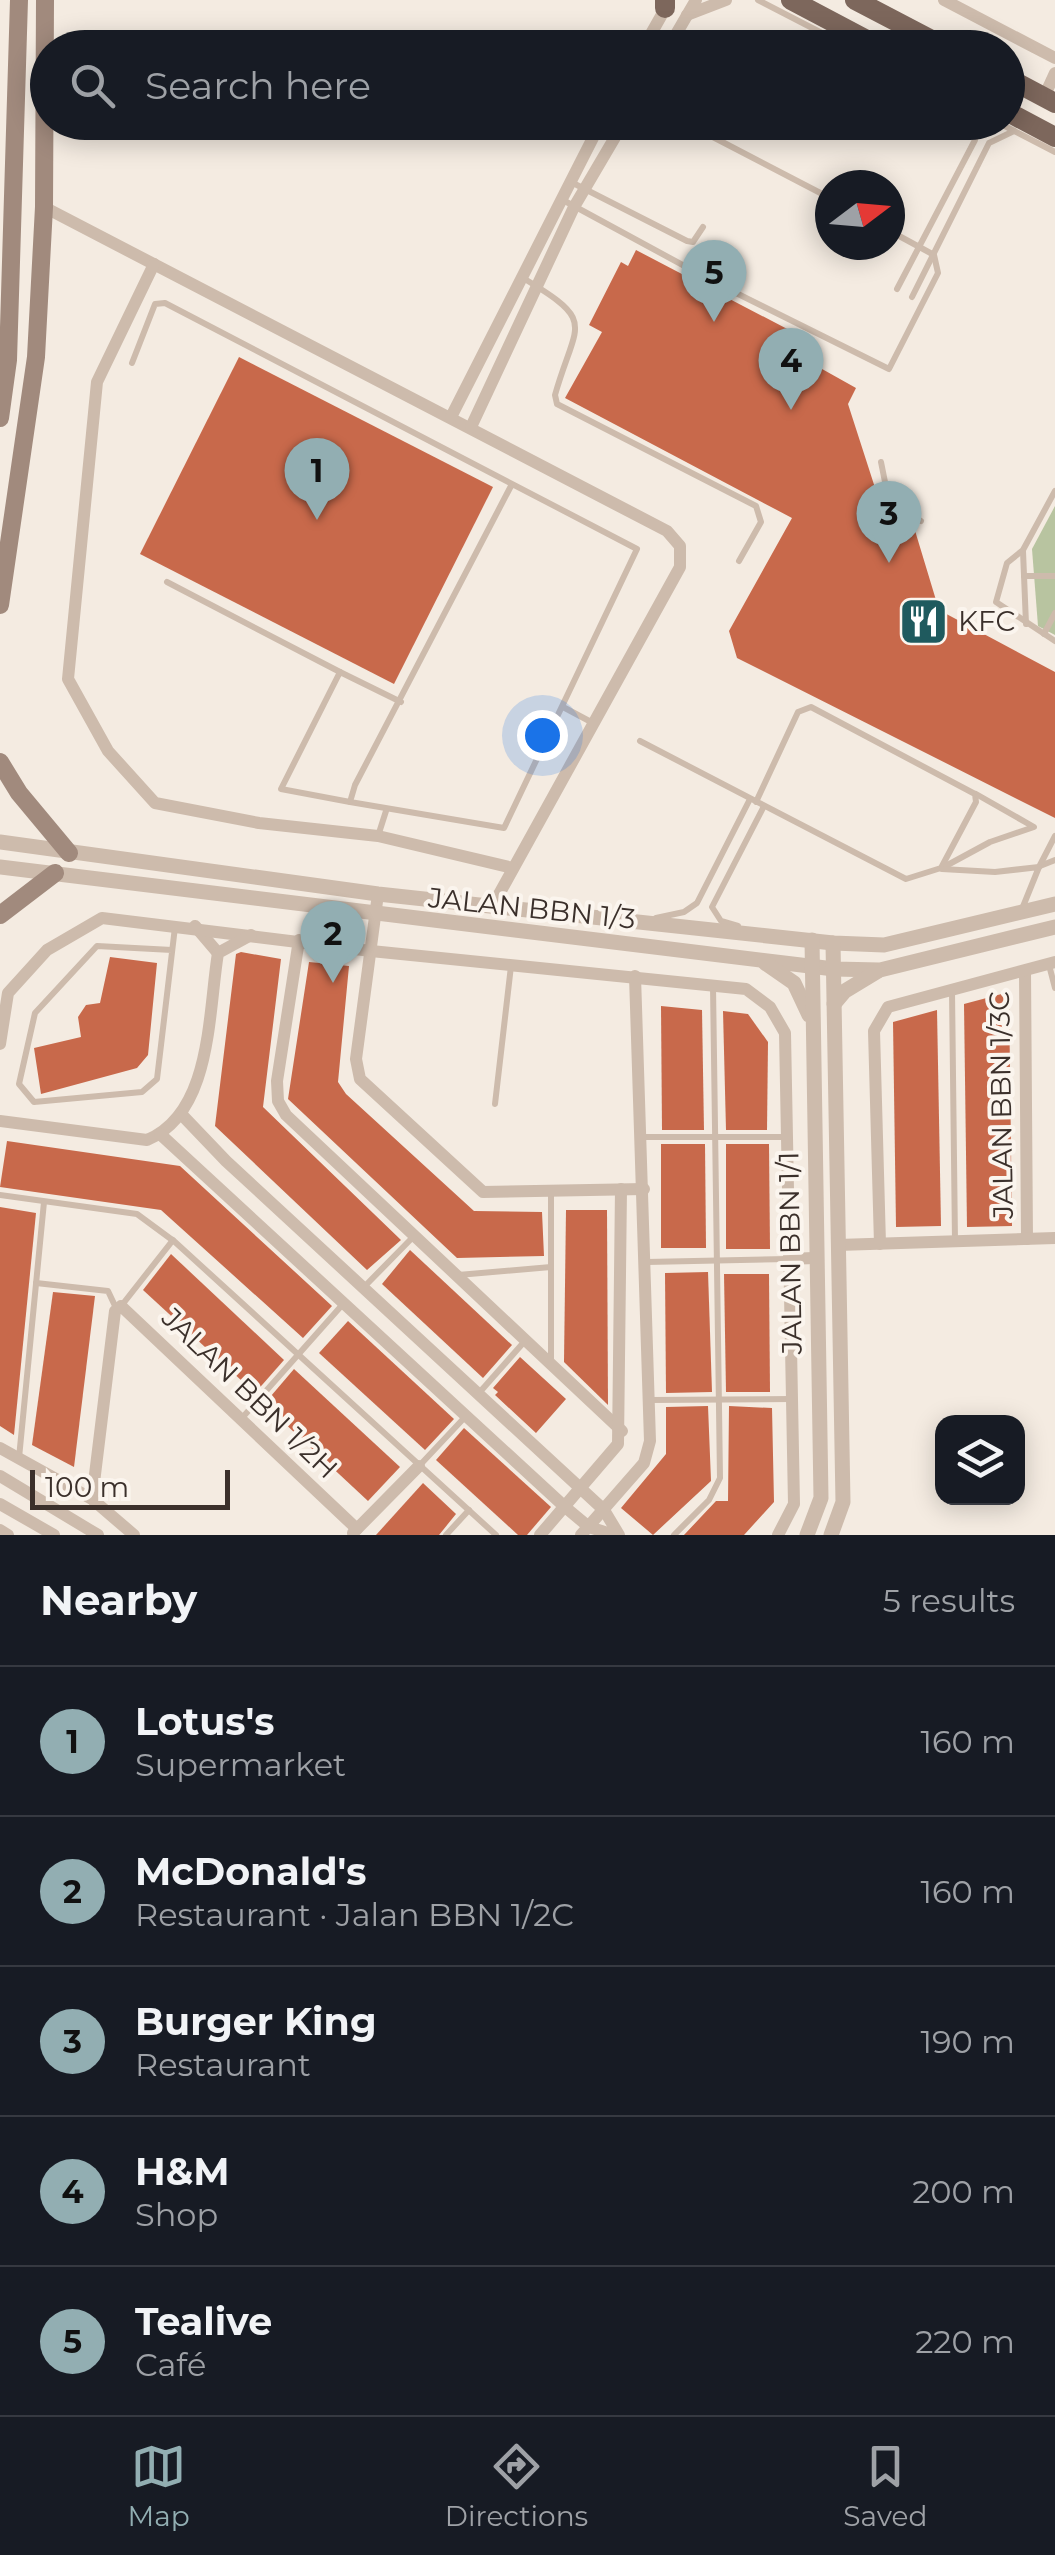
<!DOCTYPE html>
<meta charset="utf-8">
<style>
body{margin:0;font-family:Montserrat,sans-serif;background:#20242c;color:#f1f3f6}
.controls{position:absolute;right:30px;bottom:30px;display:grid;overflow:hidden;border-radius:20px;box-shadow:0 5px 25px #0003}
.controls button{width:90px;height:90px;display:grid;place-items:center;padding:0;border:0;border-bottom:2px solid #363941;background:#171b24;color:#f1f3f6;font:50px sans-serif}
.compass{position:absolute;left:815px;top:170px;width:90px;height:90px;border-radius:50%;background:#171b24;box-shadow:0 5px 25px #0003;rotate:74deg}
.scale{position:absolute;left:30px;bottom:25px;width:200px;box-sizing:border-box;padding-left:10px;border:5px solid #3b302b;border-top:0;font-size:28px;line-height:35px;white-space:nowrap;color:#3b302b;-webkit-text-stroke:8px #fbf5ee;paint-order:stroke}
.you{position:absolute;left:542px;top:735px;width:35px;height:35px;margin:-25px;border:8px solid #fff;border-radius:50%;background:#1a73e8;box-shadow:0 0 0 15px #1a73e833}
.badge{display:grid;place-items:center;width:65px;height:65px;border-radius:50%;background:#92aeb2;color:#111;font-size:32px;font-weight:700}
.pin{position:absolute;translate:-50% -82px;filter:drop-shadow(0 2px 5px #0008)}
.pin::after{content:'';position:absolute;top:52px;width:35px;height:30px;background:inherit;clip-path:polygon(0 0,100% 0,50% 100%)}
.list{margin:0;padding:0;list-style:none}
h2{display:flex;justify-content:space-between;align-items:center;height:130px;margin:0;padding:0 40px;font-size:42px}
h2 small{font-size:32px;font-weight:400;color:#9ea1a6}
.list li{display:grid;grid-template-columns:65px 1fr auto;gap:30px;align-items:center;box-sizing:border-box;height:150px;padding:0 40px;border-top:2px solid #363941}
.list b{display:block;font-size:38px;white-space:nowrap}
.list p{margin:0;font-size:32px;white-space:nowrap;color:#9ea1a6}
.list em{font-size:32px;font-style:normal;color:#9ea1a6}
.icon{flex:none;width:55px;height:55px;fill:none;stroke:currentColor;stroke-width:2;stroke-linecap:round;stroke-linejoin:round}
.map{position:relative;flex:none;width:1055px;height:1535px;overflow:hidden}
.search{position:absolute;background:#171b24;box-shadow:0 5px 25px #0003;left:30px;right:30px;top:30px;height:110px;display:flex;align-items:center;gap:25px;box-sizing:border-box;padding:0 35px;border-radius:55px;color:#9ea1a6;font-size:38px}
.sheet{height:880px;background:#171b24}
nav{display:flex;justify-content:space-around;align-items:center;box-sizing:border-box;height:140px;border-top:2px solid #363941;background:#171b24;font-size:28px;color:#9ea1a6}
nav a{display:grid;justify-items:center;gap:5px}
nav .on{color:#92aeb2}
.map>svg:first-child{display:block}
.green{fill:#b8c4a0}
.building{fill:#c8694b}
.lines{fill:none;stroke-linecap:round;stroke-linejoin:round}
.service{stroke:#cdbbac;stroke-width:6}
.minor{stroke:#cdbbac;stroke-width:12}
.tertiary{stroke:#cdbbac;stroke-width:15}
.secondary{stroke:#a18a7d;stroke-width:18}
.primary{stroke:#7d675c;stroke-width:20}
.labels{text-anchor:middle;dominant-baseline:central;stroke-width:8;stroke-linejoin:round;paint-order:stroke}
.poi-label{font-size:28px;fill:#3b302b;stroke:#fbf5ee;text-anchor:start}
.street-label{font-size:28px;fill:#3b302b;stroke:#fbf5ee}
</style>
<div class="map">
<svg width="1055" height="1535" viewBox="0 0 1055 1535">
<rect width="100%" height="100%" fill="#f4ebe1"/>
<!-- green -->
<path class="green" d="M 1055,506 L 1055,635 L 1038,626 L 1032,549 Z"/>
<!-- building -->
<g class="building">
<path d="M 636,250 L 814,343 L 806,360 L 856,388 L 848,404 L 878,497 L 885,507 L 913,524 L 939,610 L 1055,672 L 1055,818 L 737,658 L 729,631 L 792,518 L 565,398 L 602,332 L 589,325 L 621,262 L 628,266 Z"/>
<path d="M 239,357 L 493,487 L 394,684 L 140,554 Z"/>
<path d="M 241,952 L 281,959 L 263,1107 L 401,1240 L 367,1270 L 215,1126 L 236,954 Z"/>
<path d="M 110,957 L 157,963 L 148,1055 L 137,1068 L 41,1094 L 34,1048 L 81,1037 L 78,1017 L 86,1005 L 100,1003 Z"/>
<path d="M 309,962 L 349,966 L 338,1082 L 346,1094 L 474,1211 L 542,1212 L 544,1256 L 457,1258 L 288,1099 Z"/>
<path d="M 1009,992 L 1012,1226 L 967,1227 L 964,1004 Z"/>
<path d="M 661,1006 L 702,1010 L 704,1130 L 662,1130 Z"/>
<path d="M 937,1010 L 941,1226 L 896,1227 L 893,1022 Z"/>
<path d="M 723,1011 L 748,1014 L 768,1042 L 767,1130 L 726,1130 Z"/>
<path d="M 7,1141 L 180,1166 L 332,1306 L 303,1338 L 161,1210 L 0,1187 Z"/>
<path d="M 661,1144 L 705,1144 L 706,1248 L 661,1248 Z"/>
<path d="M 726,1144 L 769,1144 L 770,1249 L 726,1249 Z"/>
<path d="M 0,1207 L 36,1213 L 14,1435 L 0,1426 Z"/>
<path d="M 566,1210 L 607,1210 L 608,1405 L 564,1362 Z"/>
<path d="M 410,1250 L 512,1345 L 483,1378 L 382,1284 Z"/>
<path d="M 171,1254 L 284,1360 L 255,1393 L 143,1290 Z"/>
<path d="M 708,1272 L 712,1392 L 666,1393 L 665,1273 Z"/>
<path d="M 724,1274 L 769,1274 L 770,1392 L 726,1392 Z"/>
<path d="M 53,1292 L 95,1296 L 74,1467 L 32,1445 Z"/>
<path d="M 348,1321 L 454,1419 L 425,1450 L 319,1353 Z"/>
<path d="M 520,1357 L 566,1399 L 536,1433 L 495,1395 L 498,1392 L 493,1388 Z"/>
<path d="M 294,1369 L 400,1467 L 368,1501 L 266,1406 L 265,1403 Z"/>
<path d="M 708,1406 L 711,1481 L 653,1535 L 621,1508 L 666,1454 L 666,1407 Z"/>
<path d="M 729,1406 L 772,1408 L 774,1502 L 744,1535 L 684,1535 L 716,1501 L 728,1501 Z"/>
<path d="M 464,1428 L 551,1507 L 527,1535 L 518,1535 L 436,1460 Z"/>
<path d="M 423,1483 L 456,1514 L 439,1535 L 376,1535 Z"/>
</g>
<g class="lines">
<!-- service -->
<g class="service">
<path d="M 758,0 L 851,48"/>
<path d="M 997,122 L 1055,152"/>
<path d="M 709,135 L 830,198"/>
<path d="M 571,182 L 687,241 L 693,242 L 703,227"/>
<path d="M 561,199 L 714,282 L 889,369 L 938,273 L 934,255 L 890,231"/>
<path d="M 523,278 C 598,323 576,321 555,395 L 557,404 L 756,506 L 761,522 L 739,561"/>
<path d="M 897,289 L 975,140 L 977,122"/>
<path d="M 912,297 L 989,143 L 1014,131"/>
<path d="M 132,363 L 155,304 L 165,303 L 637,549 L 504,828 L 350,802 L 355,785 L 512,484"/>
<path d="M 881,462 L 889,502 L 921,521"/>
<path d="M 1055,491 L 1023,550 L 1007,563 L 996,602 L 1055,641"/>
<path d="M 1023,551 L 1026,624"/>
<path d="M 1024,576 L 1055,576"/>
<path d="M 167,582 L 340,672"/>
<path d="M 1044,634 L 1055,613"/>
<path d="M 563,707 L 593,723"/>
<path d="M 640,741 L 906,879 L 941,868 L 976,802 L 975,794 L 811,707 L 798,712 L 756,802"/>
<path d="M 350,802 L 281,789 L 340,672 L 401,702"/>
<path d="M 378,836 L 386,811"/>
<path d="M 1040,866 L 1055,860"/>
<path d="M 1039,867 L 1055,836"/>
<path d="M 942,868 L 990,842 L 1034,827 L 976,794"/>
<path d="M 942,869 L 995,872 L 1039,867 L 1022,909"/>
<path d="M 656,918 L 684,912 L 697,903 L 750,799"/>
<path d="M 738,926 L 721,921 L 712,907 L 764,806"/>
<path d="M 172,950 L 97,946 L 35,1013 L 19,1084 L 34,1102 L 142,1092 L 157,1079 L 175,927"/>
<path d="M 1049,965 L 1055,988"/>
<path d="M 952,991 L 955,1241"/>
<path d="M 495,1104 L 511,966"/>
<path d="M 642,1137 L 785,1137"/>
<path d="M 551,1192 L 551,1360"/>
<path d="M 0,1195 L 137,1214 L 175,1242 L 496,1535"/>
<path d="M 647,1262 L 788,1259"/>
<path d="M 458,1275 L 551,1267"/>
<path d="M 36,1283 L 108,1291 L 116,1308"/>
<path d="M 364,1287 L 414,1236"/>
<path d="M 122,1305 L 173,1240"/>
<path d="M 479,1393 L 524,1342"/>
<path d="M 650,1400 L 792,1399"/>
<path d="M 242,1418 L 343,1304"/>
<path d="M 19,1458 L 44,1202"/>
<path d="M 420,1465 L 466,1416"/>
<path d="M 446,1535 L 469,1510"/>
<path d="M 674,1535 L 709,1500 L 720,1478 L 713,986"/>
</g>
<!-- minor -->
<g class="minor">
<path d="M 944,0 L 1055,58"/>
<path d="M 687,15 L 726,0"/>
<path d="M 643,48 L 669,2"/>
<path d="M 668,48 L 696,0"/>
<path d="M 1044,97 L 1055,73"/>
<path d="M 44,207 L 667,531 L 680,546 L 680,567 L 492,907"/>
<path d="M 154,264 L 97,382 L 68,679 L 108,751 L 155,803 L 259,823 L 378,836 L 513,868"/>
<path d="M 451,417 L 601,122"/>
<path d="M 471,427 L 574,207 L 624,122"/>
<path d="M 378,894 L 356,1059 L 360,1079 L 483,1192 L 644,1189"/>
<path d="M 195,926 L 218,953"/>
<path d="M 299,940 L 277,1081 L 278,1101 L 286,1115 L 622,1431"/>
<path d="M 1025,971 L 1027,1239"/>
<path d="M 0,1044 L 8,993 L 47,950 L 102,918 L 371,951 L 746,989 L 770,1007 L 785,1033 L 794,1504 L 778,1535"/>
<path d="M 183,1116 L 226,1161 L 604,1510 L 619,1535"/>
<path d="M 0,1121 L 147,1140 C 212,1113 208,1014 218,953 L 251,935"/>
<path d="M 160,1134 L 565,1507 L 589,1527 L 614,1535"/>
<path d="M 880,1244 L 874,1031 L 888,1007 L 1055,962"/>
<path d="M 838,1245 L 1055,1238"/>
<path d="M 788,1259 L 814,1258"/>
<path d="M 0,1448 L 92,1499 L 134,1535"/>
<path d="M 0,1476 L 98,1535"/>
<path d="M 92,1499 L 115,1311 L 121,1306 L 357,1529"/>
<path d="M 0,1504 L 54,1535"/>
<path d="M 0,1530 L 8,1535"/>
<path d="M 353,1533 L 419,1466"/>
<path d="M 540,1535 L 618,1444 L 621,1189"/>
<path d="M 581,1535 L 644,1463 L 650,1441 L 635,976"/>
</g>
<!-- tertiary -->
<g class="tertiary">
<path d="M 0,842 L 378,894 L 833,943 L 884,945 L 1055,904"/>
<path d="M 0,867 L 834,969 L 880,970 L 1055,927"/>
<path d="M 765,963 L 794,983 L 809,1015"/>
<path d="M 834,1004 L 845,991 L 878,971"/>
<path d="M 807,1535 L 821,1498 L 812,940"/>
<path d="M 831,1535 L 843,1502 L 833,943"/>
</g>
<!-- secondary -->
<g class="secondary">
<path d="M 0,418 L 8,360 L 19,0"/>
<path d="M 0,605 L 36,357 L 44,207 L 45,0"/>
<path d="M 0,762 L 19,793 L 69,853"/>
<path d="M 0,915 L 55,873"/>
</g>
<!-- primary -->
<g class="primary">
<path d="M 665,0 L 665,8"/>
<path d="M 791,0 L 882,48"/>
<path d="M 855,0 L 947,48"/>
<path d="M 1008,78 L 1055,103"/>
<path d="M 1008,112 L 1055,137"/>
</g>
</g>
<!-- icons -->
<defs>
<symbol id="restaurant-square" viewBox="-11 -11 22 22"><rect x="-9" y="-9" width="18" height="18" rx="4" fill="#1f5a5e" stroke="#fbf5ee"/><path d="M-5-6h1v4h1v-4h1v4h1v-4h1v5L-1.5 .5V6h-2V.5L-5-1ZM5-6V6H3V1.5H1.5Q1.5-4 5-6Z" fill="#fff"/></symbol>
</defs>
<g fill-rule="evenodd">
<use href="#restaurant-square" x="896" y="594" width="55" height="55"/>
</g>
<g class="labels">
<!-- poi labels -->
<g class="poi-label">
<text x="958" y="621">KFC</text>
</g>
<!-- street labels -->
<g class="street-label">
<text transform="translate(532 908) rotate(6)">JALAN BBN 1/3</text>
<text transform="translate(1001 1105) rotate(-91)">JALAN BBN 1/3C</text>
<text transform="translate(790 1253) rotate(-91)">JALAN BBN 1/1</text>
<text transform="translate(250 1393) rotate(44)">JALAN BBN 1/2H</text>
</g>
</g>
</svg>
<div class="controls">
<button><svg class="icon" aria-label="layers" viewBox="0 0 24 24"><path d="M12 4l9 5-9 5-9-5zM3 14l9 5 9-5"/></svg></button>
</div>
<svg class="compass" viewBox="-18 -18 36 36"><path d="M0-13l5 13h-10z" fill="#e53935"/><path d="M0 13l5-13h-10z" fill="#9ea1a6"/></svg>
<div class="scale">100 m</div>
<div class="you"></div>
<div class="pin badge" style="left:317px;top:520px">1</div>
<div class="pin badge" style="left:333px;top:983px">2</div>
<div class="pin badge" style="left:889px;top:563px">3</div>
<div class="pin badge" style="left:791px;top:410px">4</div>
<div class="pin badge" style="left:714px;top:322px">5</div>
<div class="search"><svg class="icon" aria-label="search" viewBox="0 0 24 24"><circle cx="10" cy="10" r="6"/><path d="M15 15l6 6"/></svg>Search here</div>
</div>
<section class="sheet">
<h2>Nearby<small>5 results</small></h2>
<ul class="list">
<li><span class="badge">1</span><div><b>Lotus's</b><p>Supermarket</p></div><em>160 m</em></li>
<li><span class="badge">2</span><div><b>McDonald's</b><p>Restaurant · Jalan BBN 1/2C</p></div><em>160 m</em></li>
<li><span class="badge">3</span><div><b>Burger King</b><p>Restaurant</p></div><em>190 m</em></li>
<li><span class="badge">4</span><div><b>H&amp;M</b><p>Shop</p></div><em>200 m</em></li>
<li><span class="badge">5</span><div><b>Tealive</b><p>Café</p></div><em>220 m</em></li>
</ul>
</section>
<nav>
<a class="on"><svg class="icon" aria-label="map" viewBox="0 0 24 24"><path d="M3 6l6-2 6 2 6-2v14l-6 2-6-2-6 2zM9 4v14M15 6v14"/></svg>Map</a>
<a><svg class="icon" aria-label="directions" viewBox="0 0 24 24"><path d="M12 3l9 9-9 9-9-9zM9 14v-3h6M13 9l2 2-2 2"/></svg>Directions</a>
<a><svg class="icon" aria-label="saved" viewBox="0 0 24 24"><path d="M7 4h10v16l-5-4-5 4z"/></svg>Saved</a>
</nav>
